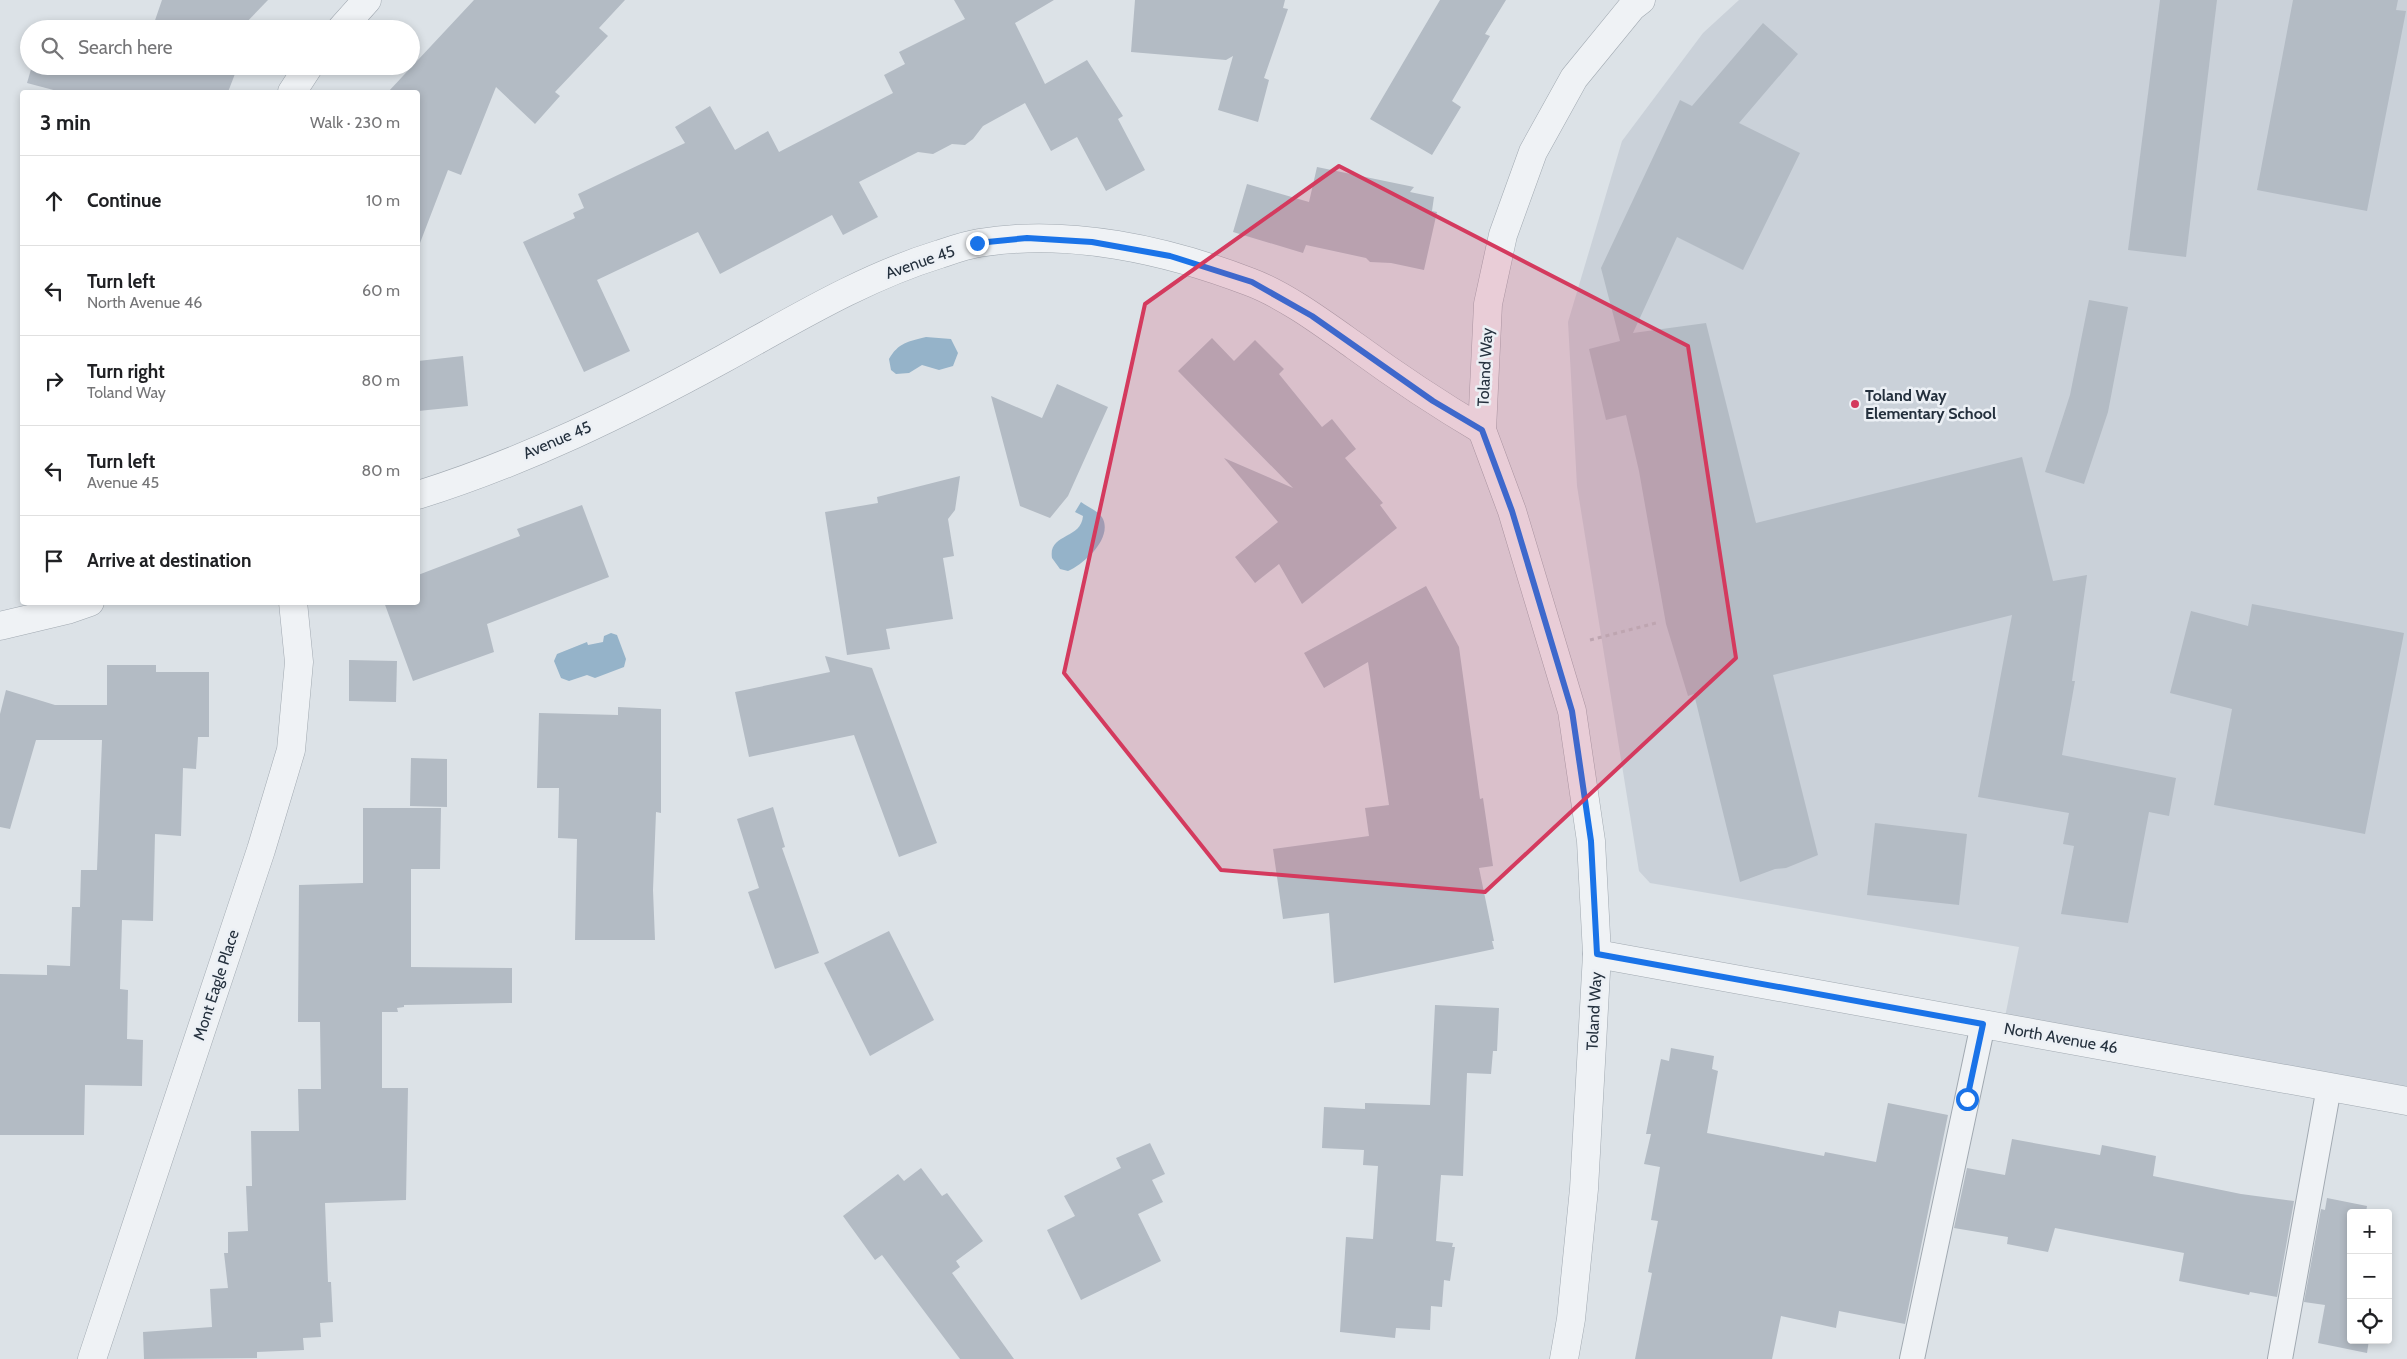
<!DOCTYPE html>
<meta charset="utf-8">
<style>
body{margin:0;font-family:Cabin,sans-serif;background:#f6f6f6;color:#202124}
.controls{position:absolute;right:15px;bottom:15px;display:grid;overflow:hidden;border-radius:5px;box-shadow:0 2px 8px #0003}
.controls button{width:45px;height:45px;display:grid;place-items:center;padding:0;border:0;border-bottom:1px solid #e0e0e0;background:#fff;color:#202124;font:25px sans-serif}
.stop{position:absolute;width:15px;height:15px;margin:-11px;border:4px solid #1a73e8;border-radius:50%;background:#fff}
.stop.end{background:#1a73e8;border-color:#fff;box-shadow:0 1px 5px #0008}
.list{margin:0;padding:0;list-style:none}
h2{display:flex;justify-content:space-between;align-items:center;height:65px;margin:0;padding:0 20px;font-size:21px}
h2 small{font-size:16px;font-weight:400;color:#757577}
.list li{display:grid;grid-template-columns:32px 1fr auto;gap:15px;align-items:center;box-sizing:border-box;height:90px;padding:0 20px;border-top:1px solid #e0e0e0}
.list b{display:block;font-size:19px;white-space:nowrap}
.list p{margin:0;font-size:16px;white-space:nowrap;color:#757577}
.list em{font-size:16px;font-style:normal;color:#757577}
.icon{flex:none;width:28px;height:28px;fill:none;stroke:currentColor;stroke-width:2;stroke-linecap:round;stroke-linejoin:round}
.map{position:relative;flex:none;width:2407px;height:1359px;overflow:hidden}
.search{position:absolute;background:#fff;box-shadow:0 2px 8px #0003;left:20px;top:20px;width:400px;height:55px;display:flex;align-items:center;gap:12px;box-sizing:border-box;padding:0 18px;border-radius:28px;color:#757577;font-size:19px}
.panel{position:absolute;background:#fff;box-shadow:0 2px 8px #0003;left:20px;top:90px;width:400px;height:515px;border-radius:5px}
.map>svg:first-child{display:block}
.built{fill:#cad1d9}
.water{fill:#95b3c9}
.building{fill:#b3bbc4}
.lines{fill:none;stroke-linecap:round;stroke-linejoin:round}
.service-casing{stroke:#a1a9b1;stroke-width:26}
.minor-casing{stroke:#a1a9b1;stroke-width:29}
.path{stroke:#bac0c5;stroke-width:3;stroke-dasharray:4 4;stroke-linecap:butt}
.service{stroke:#eff2f5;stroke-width:24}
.minor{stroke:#eff2f5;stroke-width:28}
.route{stroke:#1a73e8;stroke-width:6}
.marked{fill:#d43a5e;fill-opacity:0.2;stroke:#d43a5e;stroke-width:4;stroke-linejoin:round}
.poi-dot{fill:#d43a5e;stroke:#ecf0f5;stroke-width:2}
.labels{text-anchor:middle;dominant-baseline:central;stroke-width:5;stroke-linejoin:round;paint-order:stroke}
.street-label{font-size:16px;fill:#25313e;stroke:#ecf0f5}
.poi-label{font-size:16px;font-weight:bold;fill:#25313e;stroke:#ecf0f5;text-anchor:start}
</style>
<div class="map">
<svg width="2407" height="1359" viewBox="0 0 2407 1359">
<rect width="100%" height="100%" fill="#dce2e7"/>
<!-- built -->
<path class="built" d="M 1739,0 L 2407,0 L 2407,1096 L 2003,1027 L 2019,947 L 1650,883 L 1639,871 L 1577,486 L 1568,322 L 1622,141 L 1703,33 Z"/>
<!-- water -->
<g class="water">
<path d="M 926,337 L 951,339 L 958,353 L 953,366 L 939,370 L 922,365 L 909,373 L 896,374 L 891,370 L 889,359 C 898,343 909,341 926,337 Z"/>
<path d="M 1081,502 C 1088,507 1100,512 1103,519 C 1112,539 1084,564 1068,571 L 1060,569 L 1052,558 C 1048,533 1081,540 1083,516 L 1075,512 Z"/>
<path d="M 611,633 L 617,635 L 626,659 L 624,667 L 595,678 L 587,675 L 569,681 L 561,678 L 554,661 L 557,654 L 587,642 L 588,645 L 603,642 L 604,636 Z"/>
</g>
<!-- building -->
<g class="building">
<path d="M 162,0 L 268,0 L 240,29 L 152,29 Z"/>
<path d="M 474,0 L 625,0 L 599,28 L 608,36 L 555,92 L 560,96 L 535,124 L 496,87 L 461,175 L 448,170 L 420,243 L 418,242 L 418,92 L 388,92 Z"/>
<path d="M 954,0 L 1054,0 L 1015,23 L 1045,84 L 1087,60 L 1123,116 L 1118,119 L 1145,170 L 1106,191 L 1077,137 L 1051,151 L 1025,103 L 983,126 L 973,139 L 965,145 L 952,144 L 933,154 L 918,152 L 859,182 L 878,217 L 843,235 L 832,215 L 720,274 L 698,232 L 597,280 L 630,351 L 584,372 L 523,242 L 575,218 L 573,213 L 584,208 L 578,194 L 685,143 L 675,127 L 710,106 L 735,150 L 768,131 L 779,152 L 893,93 L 884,75 L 905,64 L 899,52 L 965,19 Z"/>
<path d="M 1135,0 L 1285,0 L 1283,8 L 1288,9 L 1264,78 L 1269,80 L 1258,122 L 1218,110 L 1233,56 L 1226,60 L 1131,52 Z"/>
<path d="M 1440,0 L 1506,0 L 1485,34 L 1490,36 L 1452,101 L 1461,107 L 1432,155 L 1370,119 Z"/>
<path d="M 2160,0 L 2217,0 L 2186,257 L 2128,250 Z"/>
<path d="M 2293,0 L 2398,0 L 2396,10 L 2406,11 L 2367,211 L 2257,190 Z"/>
<path d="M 1763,23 L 1798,54 L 1739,123 L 1800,153 L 1743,270 L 1677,237 L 1633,333 L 1706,323 L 1756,523 L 2022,457 L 2053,581 L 2087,575 L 2072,681 L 2075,681 L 2062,755 L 2176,778 L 2169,816 L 2149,812 L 2128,923 L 2061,914 L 2074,846 L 2063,844 L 2069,813 L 1978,797 L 2012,615 L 1773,675 L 1818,855 L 1786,868 L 1775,869 L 1740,882 L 1694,694 L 1688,696 L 1666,624 L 1639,471 L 1626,415 L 1606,420 L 1589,349 L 1620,341 L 1601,268 L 1680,100 L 1692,106 Z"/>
<path d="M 32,66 L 238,66 L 228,92 L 61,92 L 27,83 Z"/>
<path d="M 1317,167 L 1414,187 L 1410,192 L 1434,197 L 1432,211 L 1437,212 L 1424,270 L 1391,263 L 1370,262 L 1366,258 L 1306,245 L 1303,253 L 1233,232 L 1247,184 L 1309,202 Z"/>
<path d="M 2089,300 L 2128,307 L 2108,412 L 2084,484 L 2045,472 L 2070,395 Z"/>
<path d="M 1212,338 L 1234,361 L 1255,340 L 1284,369 L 1279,374 L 1322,427 L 1332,419 L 1356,449 L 1345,458 L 1383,503 L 1380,505 L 1397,528 L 1302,604 L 1279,564 L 1255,583 L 1235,557 L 1278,522 L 1224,458 L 1293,488 L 1178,371 Z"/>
<path d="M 463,356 L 468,406 L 418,411 L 418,361 Z"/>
<path d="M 1057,384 L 1108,407 L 1068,496 L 1050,518 L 1020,506 L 991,396 L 1042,418 Z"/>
<path d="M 960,476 L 955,510 L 948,519 L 954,556 L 943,558 L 953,619 L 886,629 L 890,649 L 847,655 L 825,512 L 878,503 L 877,497 Z"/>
<path d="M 582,505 L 609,577 L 487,624 L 494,652 L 413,681 L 384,602 L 418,602 L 418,575 L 520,536 L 517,529 Z"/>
<path d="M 1426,586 L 1459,647 L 1480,799 L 1483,798 L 1493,866 L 1479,868 L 1494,941 L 1492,941 L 1494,949 L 1334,983 L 1329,913 L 1283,919 L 1273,849 L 1369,836 L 1365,808 L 1389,805 L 1368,662 L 1324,688 L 1304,653 Z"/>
<path d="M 2252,604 L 2404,633 L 2365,834 L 2214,805 L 2232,709 L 2170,693 L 2191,611 L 2248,626 Z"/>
<path d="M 825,656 L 872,668 L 937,843 L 899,857 L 854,735 L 749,757 L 735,692 L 830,672 Z"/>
<path d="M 349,660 L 397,661 L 396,702 L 349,701 Z"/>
<path d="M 107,665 L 156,665 L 156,672 L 209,672 L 209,737 L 198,737 L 196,769 L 183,768 L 181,836 L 155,834 L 153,921 L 122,920 L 120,989 L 128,990 L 127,1039 L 143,1040 L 142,1086 L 85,1085 L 84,1135 L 0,1135 L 0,974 L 47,975 L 47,965 L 70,966 L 72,907 L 80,907 L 81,870 L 97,870 L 102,740 L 36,740 L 10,829 L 0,827 L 0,714 L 6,690 L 55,705 L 107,705 Z"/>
<path d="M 618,707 L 661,709 L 661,813 L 656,812 L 653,890 L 655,940 L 575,940 L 577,839 L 558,838 L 559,788 L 537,788 L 539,713 L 618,715 Z"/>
<path d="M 411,758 L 447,759 L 447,807 L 410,806 Z"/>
<path d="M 773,807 L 785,847 L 782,848 L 819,953 L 775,969 L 748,892 L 759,888 L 737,819 Z"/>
<path d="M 363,808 L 441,808 L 440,869 L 411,869 L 411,967 L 512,968 L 512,1003 L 404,1005 L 404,1007 L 397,1008 L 398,1012 L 382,1012 L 382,1088 L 408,1088 L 406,1200 L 325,1203 L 328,1282 L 331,1282 L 333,1322 L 320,1323 L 321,1337 L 303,1338 L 304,1350 L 257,1352 L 257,1358 L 144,1359 L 143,1332 L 212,1327 L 210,1289 L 228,1288 L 224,1253 L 228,1253 L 228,1232 L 248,1231 L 246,1186 L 252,1186 L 251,1131 L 299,1131 L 298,1089 L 321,1089 L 320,1022 L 298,1022 L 299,885 L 363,883 Z"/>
<path d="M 1875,823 L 1967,834 L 1959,905 L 1867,895 Z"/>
<path d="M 889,931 L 934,1020 L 870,1056 L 824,963 Z"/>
<path d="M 1435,1005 L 1499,1008 L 1497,1051 L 1493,1051 L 1491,1074 L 1467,1073 L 1463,1176 L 1441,1175 L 1436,1241 L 1453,1243 L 1452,1247 L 1455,1247 L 1450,1281 L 1444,1280 L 1442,1307 L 1431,1306 L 1430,1330 L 1396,1328 L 1395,1338 L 1340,1332 L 1346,1237 L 1373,1239 L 1378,1166 L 1363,1165 L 1364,1150 L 1322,1148 L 1324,1107 L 1365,1109 L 1365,1103 L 1430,1105 Z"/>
<path d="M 1671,1048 L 1714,1056 L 1712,1069 L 1718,1071 L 1707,1133 L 1824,1156 L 1825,1152 L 1876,1162 L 1888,1103 L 1948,1115 L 1905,1324 L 1839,1311 L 1836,1328 L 1781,1316 L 1772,1359 L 1635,1359 L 1652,1273 L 1648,1272 L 1658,1221 L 1651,1220 L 1660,1167 L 1644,1164 L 1651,1134 L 1646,1134 L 1661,1059 L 1669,1061 Z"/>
<path d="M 2012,1139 L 2100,1155 L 2102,1145 L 2156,1156 L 2153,1176 L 2241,1194 L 2294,1201 L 2277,1297 L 2250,1292 L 2249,1295 L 2179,1281 L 2184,1253 L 2055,1228 L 2048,1252 L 2007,1244 L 2008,1237 L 1954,1228 L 1967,1168 L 2005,1175 Z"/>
<path d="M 1150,1143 L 1165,1174 L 1152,1180 L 1163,1202 L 1138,1214 L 1161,1261 L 1081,1300 L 1047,1230 L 1075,1216 L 1064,1196 L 1121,1168 L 1116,1158 Z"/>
<path d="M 921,1168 L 942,1196 L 947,1193 L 983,1241 L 956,1261 L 960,1267 L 952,1273 L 1014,1359 L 960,1359 L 882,1255 L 875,1260 L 843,1216 L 898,1174 L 904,1181 Z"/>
<path d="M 2327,1198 L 2367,1206 L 2366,1213 L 2351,1213 L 2351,1340 L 2369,1340 L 2367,1353 L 2318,1343 L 2325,1305 L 2304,1302 L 2321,1209 L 2325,1210 Z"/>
</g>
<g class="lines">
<defs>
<g id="service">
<path d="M 1912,1359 L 1983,1024"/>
<path d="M 2280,1359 L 2329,1087"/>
</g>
<g id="minor">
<path d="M 341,29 L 367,0"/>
<path d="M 292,92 L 309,66"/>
<path d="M 418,495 C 524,462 626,412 723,359 C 794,320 862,278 940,254 C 952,250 966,245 979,243 C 1068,228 1167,250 1250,282 C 1285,295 1324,324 1355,346 C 1396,376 1438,404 1482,430"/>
<path d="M 0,626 L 67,610 L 90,602"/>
<path d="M 1597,954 L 2407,1101"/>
<path d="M 92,1359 L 261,850 L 291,750 L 299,662 L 293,602"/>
<path d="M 1564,1359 L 1571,1319 L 1584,1189 L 1597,954 L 1591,841 L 1572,711 L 1512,511 L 1482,430 L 1488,304 L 1503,235 L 1533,152 L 1574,78 L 1632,7 L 1641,0"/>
</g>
</defs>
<!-- service casing -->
<use href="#service" class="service-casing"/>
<!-- minor casing -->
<use href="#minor" class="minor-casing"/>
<!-- path -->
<path class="path" d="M 1590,640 L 1656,623"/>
<!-- service -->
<use href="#service" class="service"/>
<!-- minor -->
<use href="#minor" class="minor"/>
</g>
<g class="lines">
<!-- route -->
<path class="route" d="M 977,243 L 1027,238 L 1092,242 L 1170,256 L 1252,282 L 1312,316 L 1433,401 L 1482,430 L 1512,511 L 1572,711 L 1591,841 L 1597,954 L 1983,1024 L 1967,1099"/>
</g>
<!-- marked area -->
<path class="marked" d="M 1339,166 L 1688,346 L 1736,658 L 1485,892 L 1221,870 L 1064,673 L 1145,304 Z"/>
<!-- markers -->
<circle class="poi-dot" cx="1855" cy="404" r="5"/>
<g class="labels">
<!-- street labels -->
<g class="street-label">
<text transform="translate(920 262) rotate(-19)">Avenue 45</text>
<text transform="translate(1485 367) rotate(-87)">Toland Way</text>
<text transform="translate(557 440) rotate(-23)">Avenue 45</text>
<text transform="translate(216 985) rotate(-72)">Mont Eagle Place</text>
<text transform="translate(1594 1011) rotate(-87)">Toland Way</text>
<text transform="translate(2061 1038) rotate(10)">North Avenue 46</text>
</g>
<!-- poi labels -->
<g class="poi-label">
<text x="1865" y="395">Toland Way<tspan x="1865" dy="18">Elementary School</tspan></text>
</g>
</g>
</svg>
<div class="controls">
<button>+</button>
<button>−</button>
<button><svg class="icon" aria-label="locate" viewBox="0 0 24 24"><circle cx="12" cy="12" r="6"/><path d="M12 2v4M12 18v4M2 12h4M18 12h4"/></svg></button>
</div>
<div class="stop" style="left:1967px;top:1099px"></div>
<div class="stop end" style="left:977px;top:243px"></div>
<div class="search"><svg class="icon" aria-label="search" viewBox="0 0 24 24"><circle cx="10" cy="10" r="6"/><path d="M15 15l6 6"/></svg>Search here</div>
<section class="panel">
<h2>3 min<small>Walk · 230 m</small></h2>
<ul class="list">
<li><svg class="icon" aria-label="ahead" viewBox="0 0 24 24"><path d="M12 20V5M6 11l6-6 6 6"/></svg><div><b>Continue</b></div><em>10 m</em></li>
<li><svg class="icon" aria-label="left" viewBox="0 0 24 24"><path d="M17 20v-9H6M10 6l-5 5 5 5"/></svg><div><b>Turn left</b><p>North Avenue 46</p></div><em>60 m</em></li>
<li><svg class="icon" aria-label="right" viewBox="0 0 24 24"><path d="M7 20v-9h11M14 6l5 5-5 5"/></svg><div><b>Turn right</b><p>Toland Way</p></div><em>80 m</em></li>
<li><svg class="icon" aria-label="left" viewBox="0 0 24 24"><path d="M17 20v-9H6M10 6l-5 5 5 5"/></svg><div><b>Turn left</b><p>Avenue 45</p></div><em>80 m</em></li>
<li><svg class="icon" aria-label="arrive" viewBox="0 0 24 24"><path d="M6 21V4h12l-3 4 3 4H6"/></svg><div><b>Arrive at destination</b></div></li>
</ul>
</section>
</div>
